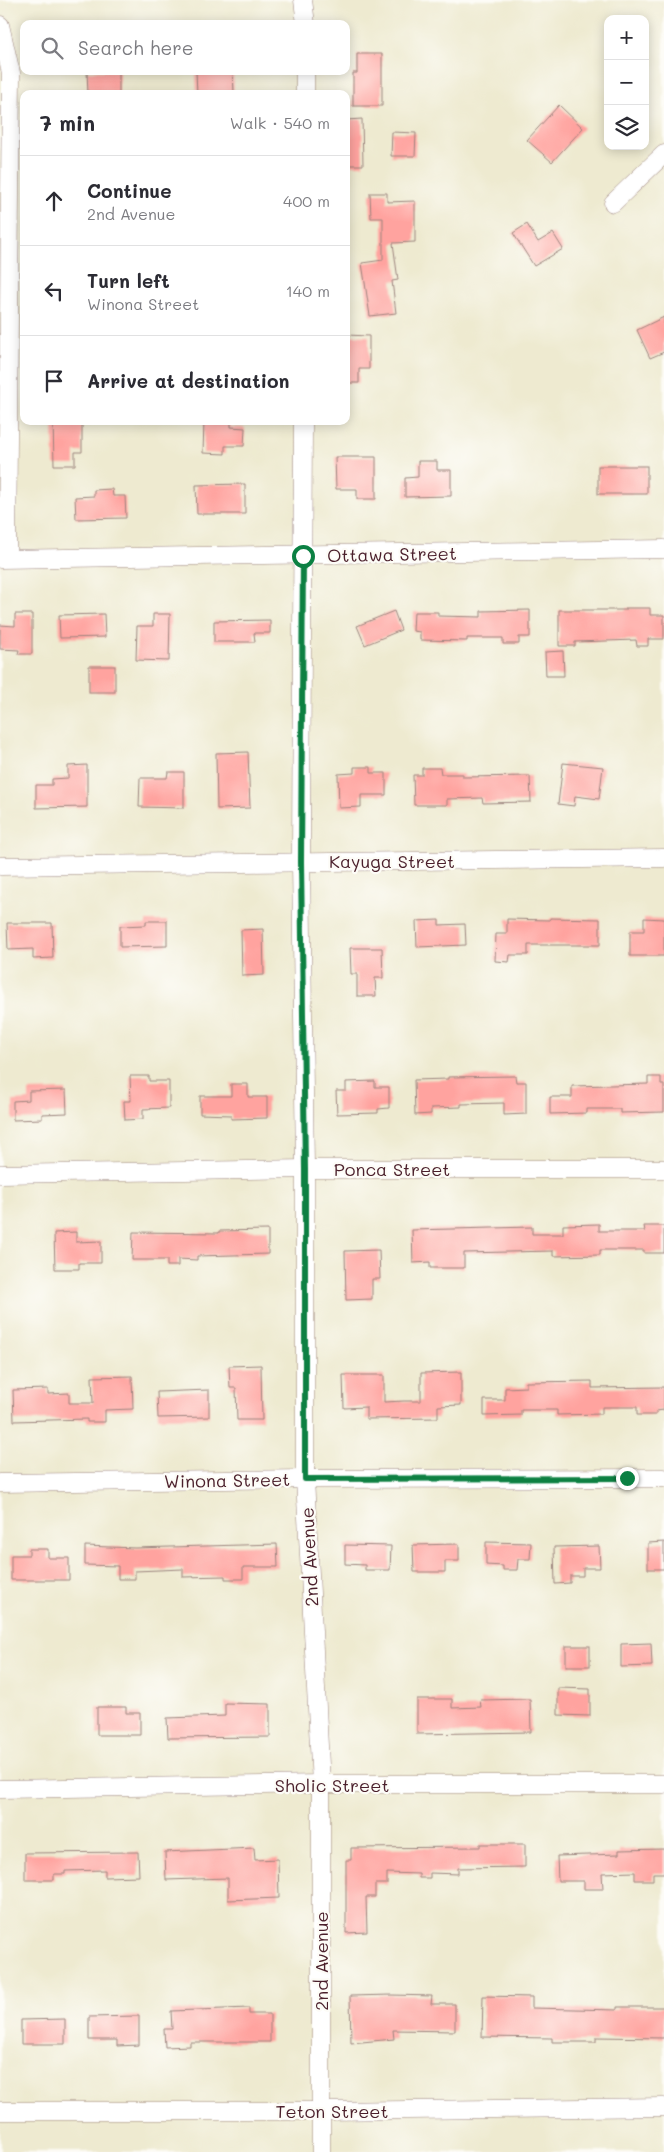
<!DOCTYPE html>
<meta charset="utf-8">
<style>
body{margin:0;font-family:Mali,sans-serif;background:#f7f7f7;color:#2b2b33}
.controls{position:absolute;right:15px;top:15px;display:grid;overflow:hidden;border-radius:10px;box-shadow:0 2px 12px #0003}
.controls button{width:45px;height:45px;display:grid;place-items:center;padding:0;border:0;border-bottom:1px solid #e1e1e2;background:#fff;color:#2b2b33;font:25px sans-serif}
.stop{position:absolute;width:15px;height:15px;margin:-11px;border:4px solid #0b8043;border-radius:50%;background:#fff}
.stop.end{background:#0b8043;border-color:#fff;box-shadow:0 1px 5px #0008}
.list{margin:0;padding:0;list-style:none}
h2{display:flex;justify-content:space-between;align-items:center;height:65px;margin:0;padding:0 20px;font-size:21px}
h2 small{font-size:16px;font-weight:400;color:#7c7c81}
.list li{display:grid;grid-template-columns:32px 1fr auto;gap:15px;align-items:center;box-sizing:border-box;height:90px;padding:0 20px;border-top:1px solid #e1e1e2}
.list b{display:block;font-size:19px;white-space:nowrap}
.list p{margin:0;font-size:16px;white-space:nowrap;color:#7c7c81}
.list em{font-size:16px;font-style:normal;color:#7c7c81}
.icon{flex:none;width:28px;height:28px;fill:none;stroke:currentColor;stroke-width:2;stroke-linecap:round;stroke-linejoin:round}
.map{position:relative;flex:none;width:664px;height:2152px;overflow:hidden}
.search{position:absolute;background:#fff;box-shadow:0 2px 12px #0003;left:20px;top:20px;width:330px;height:55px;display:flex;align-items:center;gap:12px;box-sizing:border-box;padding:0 18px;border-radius:10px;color:#7c7c81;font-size:19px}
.panel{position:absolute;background:#fff;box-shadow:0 2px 12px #0003;left:20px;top:90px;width:330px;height:335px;border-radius:10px}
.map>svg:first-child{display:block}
.building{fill:#ffa39f}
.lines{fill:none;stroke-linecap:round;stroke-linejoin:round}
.street-casing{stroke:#9c847e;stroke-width:19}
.street{stroke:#fff;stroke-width:18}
.route{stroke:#0b8043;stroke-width:6}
.labels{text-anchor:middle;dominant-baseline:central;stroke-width:4.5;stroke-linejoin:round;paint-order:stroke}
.street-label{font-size:18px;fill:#4a1f2b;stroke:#fdfcf7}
</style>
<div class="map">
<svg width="664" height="2152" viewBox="0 0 664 2152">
<rect width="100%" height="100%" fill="#fdfcf7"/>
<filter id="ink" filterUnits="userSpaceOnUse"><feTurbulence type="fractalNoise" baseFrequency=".02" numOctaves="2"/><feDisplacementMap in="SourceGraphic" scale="10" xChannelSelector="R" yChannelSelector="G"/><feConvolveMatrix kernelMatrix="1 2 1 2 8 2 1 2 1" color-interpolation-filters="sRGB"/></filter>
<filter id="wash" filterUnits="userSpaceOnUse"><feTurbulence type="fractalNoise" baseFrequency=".0096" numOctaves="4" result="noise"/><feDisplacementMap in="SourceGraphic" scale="20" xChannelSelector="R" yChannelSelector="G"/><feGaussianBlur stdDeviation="1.12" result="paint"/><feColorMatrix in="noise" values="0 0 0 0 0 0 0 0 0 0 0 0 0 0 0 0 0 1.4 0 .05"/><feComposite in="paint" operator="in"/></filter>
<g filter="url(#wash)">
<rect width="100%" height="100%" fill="#eeead0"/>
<g id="blocks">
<!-- building -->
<g class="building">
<path d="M 357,54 L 382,54 L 382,106 L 353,106 L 353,73 L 357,73 Z"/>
<path d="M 87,71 L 119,71 L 119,94 L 88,94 Z"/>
<path d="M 196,71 L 233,71 L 234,92 L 228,92 L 228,94 L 197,94 Z"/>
<path d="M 559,105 L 583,128 L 552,162 L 527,140 Z"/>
<path d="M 362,119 L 363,165 L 346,165 L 346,120 Z"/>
<path d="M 392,132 L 416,133 L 415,156 L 391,156 Z"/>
<path d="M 370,193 L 387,193 L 387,202 L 415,201 L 415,242 L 393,243 L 398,280 L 392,281 L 396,313 L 370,316 L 362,263 L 383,260 L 383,218 L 371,218 Z"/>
<path d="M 527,224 L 538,242 L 553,233 L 563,249 L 534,266 L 513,233 Z"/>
<path d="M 664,317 L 664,352 L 650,358 L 637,330 Z"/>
<path d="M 346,335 L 369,336 L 369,369 L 359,369 L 359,383 L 346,383 Z"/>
<path d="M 53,421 L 82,422 L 82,452 L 75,452 L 75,465 L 54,465 Z"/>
<path d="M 204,421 L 231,421 L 231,427 L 245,428 L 244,446 L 225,446 L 225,454 L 203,453 Z"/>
<path d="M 335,457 L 376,457 L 376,499 L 357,499 L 357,489 L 336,489 Z"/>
<path d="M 418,461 L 437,461 L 437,470 L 451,470 L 451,496 L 405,497 L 405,478 L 418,477 Z"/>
<rect x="598" y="466" width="49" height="28"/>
<path d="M 245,484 L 245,514 L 197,514 L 196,485 Z"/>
<path d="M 112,489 L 113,496 L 125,496 L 126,518 L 76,519 L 75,497 L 94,496 L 94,490 Z"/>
<path d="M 626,608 L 650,608 L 650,615 L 664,615 L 664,639 L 648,639 L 648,646 L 637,646 L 636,640 L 575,642 L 575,646 L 559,646 L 559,610 L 626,610 Z"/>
<path d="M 530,610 L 530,637 L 519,637 L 519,644 L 503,644 L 503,638 L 467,638 L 467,641 L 420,640 L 420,632 L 413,631 L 414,612 L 438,612 L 438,616 L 481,617 L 481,611 Z"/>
<path d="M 394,611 L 401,630 L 365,645 L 357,626 Z"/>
<path d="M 15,614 L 32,614 L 32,654 L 18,654 L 19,650 L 0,649 L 0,625 L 15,626 Z"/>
<path d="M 104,614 L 105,637 L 60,638 L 59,615 Z"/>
<path d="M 153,614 L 170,614 L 169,661 L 136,660 L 137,626 L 153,626 Z"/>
<path d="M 270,620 L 270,633 L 254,633 L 255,642 L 214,642 L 214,621 Z"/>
<path d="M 563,651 L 564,676 L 546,676 L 545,652 Z"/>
<rect x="89" y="666" width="26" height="26"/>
<path d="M 248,752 L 250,808 L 217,809 L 216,753 Z"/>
<path d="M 563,763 L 603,767 L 599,799 L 575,796 L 574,806 L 558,804 Z"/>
<path d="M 87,765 L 87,807 L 36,808 L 36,785 L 52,785 L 52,779 L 68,778 L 68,766 Z"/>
<path d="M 354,767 L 371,767 L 371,773 L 386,773 L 386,795 L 361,795 L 361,807 L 339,808 L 338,774 L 354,773 Z"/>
<path d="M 422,768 L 440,768 L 441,774 L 463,774 L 463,777 L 530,776 L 531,802 L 483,803 L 482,798 L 447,799 L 447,805 L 414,805 L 413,775 L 422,775 Z"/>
<path d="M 168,772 L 184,772 L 184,808 L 139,807 L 140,778 L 167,778 Z"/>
<path d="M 550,918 L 600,919 L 600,945 L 528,945 L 528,955 L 510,955 L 509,962 L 495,961 L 496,934 L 507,934 L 507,919 L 550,920 Z"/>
<path d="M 644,918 L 664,919 L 664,956 L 630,956 L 630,931 L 644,931 Z"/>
<path d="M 439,920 L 439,925 L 465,924 L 466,945 L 417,947 L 416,921 Z"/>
<path d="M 146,921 L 167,921 L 167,946 L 120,947 L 120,926 L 146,925 Z"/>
<path d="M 7,923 L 52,923 L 53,958 L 33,959 L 33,949 L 8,950 Z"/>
<path d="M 263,929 L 264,975 L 242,976 L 241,930 Z"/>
<path d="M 350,948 L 382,948 L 383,978 L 375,978 L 376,996 L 357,996 L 357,974 L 351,974 Z"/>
<path d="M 130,1076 L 149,1076 L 149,1081 L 169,1081 L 169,1108 L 143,1109 L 143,1119 L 125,1120 L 124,1101 L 131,1101 Z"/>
<path d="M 515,1076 L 516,1082 L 526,1082 L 526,1114 L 504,1115 L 504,1103 L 461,1104 L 461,1107 L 431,1108 L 431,1114 L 415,1115 L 414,1080 L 448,1079 L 448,1077 Z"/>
<path d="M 648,1077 L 661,1077 L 661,1085 L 664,1085 L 664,1112 L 620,1113 L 620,1109 L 587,1109 L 587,1113 L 550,1114 L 550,1097 L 572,1097 L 572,1086 L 648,1084 Z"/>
<path d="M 375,1081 L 375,1087 L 389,1087 L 389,1108 L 378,1109 L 378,1113 L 337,1114 L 336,1091 L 346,1091 L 346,1082 Z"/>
<path d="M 231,1084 L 248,1084 L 248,1097 L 267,1097 L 267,1118 L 231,1119 L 231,1115 L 200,1114 L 200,1096 L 231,1096 Z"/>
<path d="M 66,1090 L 67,1113 L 42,1114 L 42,1119 L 13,1120 L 13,1101 L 29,1100 L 29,1091 Z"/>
<path d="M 599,1224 L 599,1231 L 645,1231 L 644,1226 L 664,1226 L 664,1253 L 644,1253 L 644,1250 L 600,1250 L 600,1255 L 553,1256 L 553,1251 L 464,1253 L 464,1268 L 430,1268 L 430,1262 L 413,1263 L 412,1230 L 532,1227 L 532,1234 L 563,1234 L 563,1225 Z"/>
<path d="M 268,1230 L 268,1254 L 197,1256 L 197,1260 L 178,1259 L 178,1266 L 167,1266 L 167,1260 L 132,1260 L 133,1232 L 219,1233 L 219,1231 Z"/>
<path d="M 76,1232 L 76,1242 L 101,1241 L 101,1263 L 79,1263 L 79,1269 L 55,1269 L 54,1233 Z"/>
<path d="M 379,1250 L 380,1279 L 372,1279 L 372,1299 L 346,1300 L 345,1251 Z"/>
<path d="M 261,1365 L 262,1420 L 237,1420 L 236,1388 L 230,1388 L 229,1366 Z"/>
<path d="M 461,1372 L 461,1405 L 438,1406 L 438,1418 L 366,1419 L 366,1407 L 344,1408 L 343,1375 L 384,1375 L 384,1402 L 404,1401 L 421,1401 L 421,1373 Z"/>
<path d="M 132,1376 L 133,1409 L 105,1410 L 105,1422 L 87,1422 L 87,1419 L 14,1421 L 13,1390 L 48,1389 L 48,1394 L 69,1393 L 69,1403 L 93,1403 L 92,1377 Z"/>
<path d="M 592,1381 L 592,1388 L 664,1387 L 664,1410 L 656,1411 L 656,1415 L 637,1415 L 637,1407 L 602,1407 L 602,1414 L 557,1415 L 557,1410 L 521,1410 L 521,1415 L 484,1416 L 484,1400 L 505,1400 L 505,1388 L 526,1387 L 526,1382 Z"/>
<path d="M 209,1390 L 209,1417 L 158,1418 L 157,1392 Z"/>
<path d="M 486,1542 L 531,1543 L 530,1559 L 518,1559 L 517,1570 L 503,1570 L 503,1566 L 486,1565 Z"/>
<path d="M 664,1542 L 664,1569 L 648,1569 L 648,1543 Z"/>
<path d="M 277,1544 L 278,1567 L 243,1567 L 243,1579 L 225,1579 L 225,1576 L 183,1577 L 183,1569 L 135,1571 L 135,1579 L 118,1579 L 118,1566 L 85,1565 L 85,1546 L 135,1548 Z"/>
<path d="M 459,1544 L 459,1561 L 445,1561 L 445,1572 L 414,1572 L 413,1545 Z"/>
<path d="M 345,1545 L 391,1546 L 390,1570 L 365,1570 L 365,1565 L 345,1564 Z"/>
<path d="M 599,1546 L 600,1568 L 583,1568 L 583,1576 L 570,1576 L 570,1583 L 555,1584 L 554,1547 Z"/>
<path d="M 29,1549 L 48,1549 L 48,1558 L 69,1558 L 69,1580 L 11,1580 L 11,1555 L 29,1555 Z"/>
<path d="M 651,1643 L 652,1666 L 621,1667 L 621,1644 Z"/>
<rect x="566" y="1646" width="24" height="20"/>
<path d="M 558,1688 L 590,1689 L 590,1716 L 558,1715 Z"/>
<path d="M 417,1699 L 452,1699 L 452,1708 L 481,1707 L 480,1700 L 530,1699 L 531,1732 L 417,1734 Z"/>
<path d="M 225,1703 L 270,1704 L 270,1737 L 168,1738 L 167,1718 L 225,1716 Z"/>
<path d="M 97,1707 L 126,1707 L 126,1713 L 140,1713 L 140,1735 L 97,1735 Z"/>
<path d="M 480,1844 L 525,1844 L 525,1867 L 458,1868 L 458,1874 L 430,1873 L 430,1878 L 419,1878 L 419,1874 L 387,1873 L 387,1884 L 375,1884 L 375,1897 L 366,1897 L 367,1932 L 346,1933 L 346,1860 L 351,1860 L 351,1848 L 480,1847 Z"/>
<path d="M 254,1848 L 255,1860 L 278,1859 L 279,1898 L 228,1900 L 228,1878 L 166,1880 L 165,1852 Z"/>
<path d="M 664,1849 L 664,1873 L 653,1873 L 653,1880 L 635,1880 L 635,1872 L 602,1873 L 603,1889 L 584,1889 L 584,1881 L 558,1881 L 557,1856 L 619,1854 L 619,1850 Z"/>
<path d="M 138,1852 L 139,1876 L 105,1877 L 105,1870 L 65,1871 L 65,1874 L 54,1874 L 54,1880 L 25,1880 L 25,1853 Z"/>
<path d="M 392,1995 L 432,1996 L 431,2004 L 455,2004 L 455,2031 L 393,2030 L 394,2039 L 351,2043 L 350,1996 Z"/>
<path d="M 483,1996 L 532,1997 L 532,2008 L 617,2010 L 617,2007 L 664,2007 L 664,2038 L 596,2037 L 596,2042 L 552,2042 L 552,2038 L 482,2037 Z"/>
<path d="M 249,2008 L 249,2014 L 270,2014 L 270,2042 L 190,2042 L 190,2046 L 165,2047 L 164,2029 L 172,2029 L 171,2011 Z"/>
<path d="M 139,2016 L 139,2045 L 117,2046 L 117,2040 L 89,2040 L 89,2017 Z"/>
<path d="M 65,2019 L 65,2044 L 21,2044 L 21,2020 Z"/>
</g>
</g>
</g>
<g filter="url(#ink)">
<use href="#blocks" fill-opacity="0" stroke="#9c847e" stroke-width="1"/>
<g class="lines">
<defs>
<g id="street">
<path d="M 303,0 L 306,24"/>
<path d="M 0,25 L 11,73 L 7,558"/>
<path d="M 305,94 L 305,71"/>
<path d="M 613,203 L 664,154"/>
<path d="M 303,421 L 301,861 L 305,1169 L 305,1479 L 321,1784 L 321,2152"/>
<path d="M 0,559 L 664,549"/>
<path d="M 0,866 L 664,858"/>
<path d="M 0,1174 L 305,1169 L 664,1169"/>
<path d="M 0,1483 L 305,1479 L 664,1478"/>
<path d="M 0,1789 L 321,1784 L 664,1784"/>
<path d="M 0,2111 L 321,2111 L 664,2107"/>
</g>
</defs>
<!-- street casing -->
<use href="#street" class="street-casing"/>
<!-- street -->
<use href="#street" class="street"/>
</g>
</g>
<g class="lines" filter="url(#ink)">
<!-- route -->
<path class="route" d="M 303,556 L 301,862 L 305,1169 L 305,1479 L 627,1478"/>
</g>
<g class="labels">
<!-- street labels -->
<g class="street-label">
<text transform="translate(392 554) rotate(-1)">Ottawa Street</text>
<text x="392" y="861">Kayuga Street</text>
<text x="392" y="1169">Ponca Street</text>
<text transform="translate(227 1480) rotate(-1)">Winona Street</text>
<text transform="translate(309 1557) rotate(-93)">2nd Avenue</text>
<text x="332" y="1785">Sholic Street</text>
<text transform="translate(321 1961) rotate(-90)">2nd Avenue</text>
<text x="332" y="2111">Teton Street</text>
</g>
</g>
</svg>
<div class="controls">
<button>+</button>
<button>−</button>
<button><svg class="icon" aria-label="layers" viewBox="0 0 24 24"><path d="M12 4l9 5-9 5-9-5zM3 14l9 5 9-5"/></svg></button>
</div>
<div class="stop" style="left:303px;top:556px"></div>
<div class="stop end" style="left:627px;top:1478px"></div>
<div class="search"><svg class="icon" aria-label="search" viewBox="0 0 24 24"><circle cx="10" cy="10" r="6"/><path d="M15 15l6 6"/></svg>Search here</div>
<section class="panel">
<h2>7 min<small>Walk · 540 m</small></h2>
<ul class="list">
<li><svg class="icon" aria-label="ahead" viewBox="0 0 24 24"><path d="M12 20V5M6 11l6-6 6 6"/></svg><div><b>Continue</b><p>2nd Avenue</p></div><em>400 m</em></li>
<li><svg class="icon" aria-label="left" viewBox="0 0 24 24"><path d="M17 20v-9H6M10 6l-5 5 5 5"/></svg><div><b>Turn left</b><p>Winona Street</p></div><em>140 m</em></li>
<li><svg class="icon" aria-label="arrive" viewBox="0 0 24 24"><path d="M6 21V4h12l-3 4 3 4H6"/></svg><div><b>Arrive at destination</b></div></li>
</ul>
</section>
</div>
